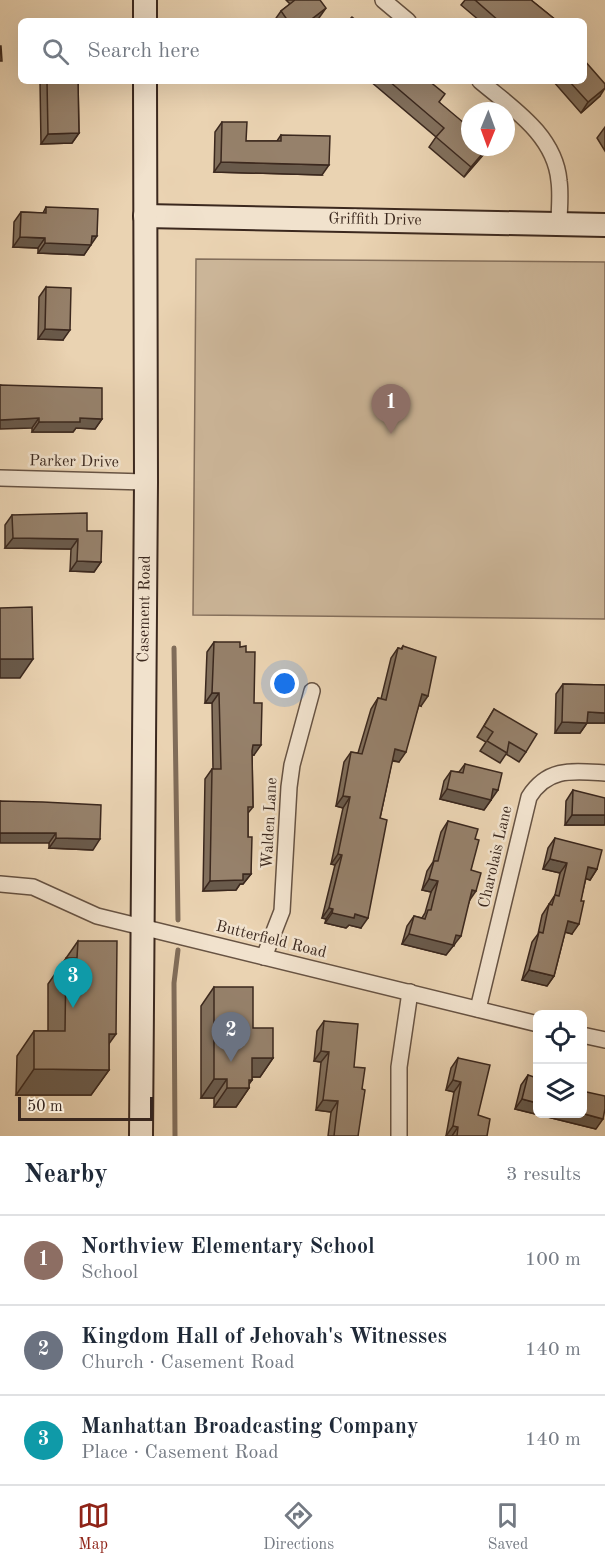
<!DOCTYPE html>
<meta charset="utf-8">
<style>
body{margin:0;font-family:"Old Standard TT",serif;background:#f2f2f3;color:#1f2937}
.controls{position:absolute;right:18px;bottom:18px;display:grid;overflow:hidden;border-radius:9px;box-shadow:0 6px 24px #0002}
.controls button{width:54px;height:54px;display:grid;place-items:center;padding:0;border:0;border-bottom:2px solid #e0e1e3;background:#fff;color:#1f2937;font:30px sans-serif}
.compass{position:absolute;left:461px;top:102px;width:54px;height:54px;border-radius:50%;background:#fff;box-shadow:0 6px 24px #0002;rotate:181deg}
.scale{position:absolute;left:18px;bottom:15px;width:135px;box-sizing:border-box;padding-left:6px;border:3px solid #3b281e;border-top:0;font-size:16px;line-height:21px;white-space:nowrap;color:#3b281e;-webkit-text-stroke:4px #f1e2cd;paint-order:stroke}
.you{position:absolute;left:285px;top:684px;width:21px;height:21px;margin:-15px;border:4px solid #fff;border-radius:50%;background:#1a73e8;box-shadow:0 0 0 9px #1a73e833}
.badge{display:grid;place-items:center;width:39px;height:39px;border-radius:50%;background:#8f2418;color:#fff;font-size:20px;font-weight:700}
.pin{position:absolute;translate:-50% -50px;filter:drop-shadow(0 2px 3px #0008)}
.pin::after{content:'';position:absolute;top:32px;width:21px;height:18px;background:inherit;clip-path:polygon(0 0,100% 0,50% 100%)}
.list{margin:0;padding:0;list-style:none}
h2{display:flex;justify-content:space-between;align-items:center;height:78px;margin:0;padding:0 24px;font-size:26px}
h2 small{font-size:20px;font-weight:400;color:#747a83}
.list li{display:grid;grid-template-columns:39px 1fr auto;gap:18px;align-items:center;box-sizing:border-box;height:90px;padding:0 24px;border-top:2px solid #e0e1e3}
.list b{display:block;font-size:22px;white-space:nowrap}
.list p{margin:0;font-size:20px;white-space:nowrap;color:#747a83}
.list em{font-size:20px;font-style:normal;color:#747a83}
.icon{flex:none;width:33px;height:33px;fill:none;stroke:currentColor;stroke-width:2;stroke-linecap:round;stroke-linejoin:round}
.map{position:relative;flex:none;width:605px;height:1136px;overflow:hidden}
.search{position:absolute;background:#fff;box-shadow:0 6px 24px #0002;left:18px;right:18px;top:18px;height:66px;display:flex;align-items:center;gap:15px;box-sizing:border-box;padding:0 21px;border-radius:9px;color:#747a83;font-size:22px}
.sheet{height:348px;background:#fff}
nav{display:flex;justify-content:space-around;align-items:center;box-sizing:border-box;height:84px;border-top:2px solid #e0e1e3;background:#fff;font-size:16px;color:#747a83}
nav a{display:grid;justify-items:center;gap:3px}
nav .on{color:#8f2418}
.map>svg:first-child{display:block}
.grass{fill:#ccb699;stroke:#846f5c;stroke-width:1.5}
.lines{fill:none;stroke-linecap:round;stroke-linejoin:round}
.stream{stroke:#806c59;stroke-width:5}
.street-casing{stroke:#675343;stroke-width:18}
.secondary-casing{stroke:#3b281e;stroke-width:26}
.street{stroke:#f1e2cd;stroke-width:15}
.secondary{stroke:#f1e2cd;stroke-width:22}
.wall{fill:#816f5c;stroke:#3b281e;stroke-width:1.5}
.shaded-wall{fill:#695a4b;stroke:#3b281e;stroke-width:1.5}
.building{fill:#96816b;stroke:#3b281e;stroke-width:1.5}
.labels{text-anchor:middle;dominant-baseline:central;stroke-width:5;stroke-linejoin:round;paint-order:stroke}
.street-label{font-size:16px;fill:#3b281e;stroke:#f1e2cd}
</style>
<div class="map">
<svg width="605" height="1136" viewBox="0 0 605 1136">
<rect width="100%" height="100%" fill="#ead3b2"/>
<filter id="stains"><feTurbulence type="fractalNoise" baseFrequency=".00333" numOctaves="4"/><feColorMatrix values="0 0 0 0 .2 0 0 0 0 .09 0 0 0 0 .02 0 0 0 .5 -.17"/></filter>
<radialGradient id="worn" r=".72"><stop offset=".6" stop-color="#630" stop-opacity="0"/><stop offset="1" stop-color="#630" stop-opacity=".3"/></radialGradient>
<!-- grass -->
<path class="grass" d="M 196,259 L 605,262 L 605,619 L 193,615 Z"/>
<g class="lines">
<!-- stream -->
<g class="stream">
<path d="M 174,648 L 178,920"/>
<path d="M 175,1136 L 174,983 L 178,950"/>
</g>
<defs>
<g id="street">
<path d="M 383,0 L 408,21"/>
<path d="M 480,81 C 512,108 555,135 559,181 C 561,195 559,210 559,224"/>
<path d="M 0,478 L 146,482"/>
<path d="M 0,884 L 33,887 L 97,916 L 538,1024"/>
<path d="M 264,957 L 282,911 L 289,787 L 292,765 L 312,691"/>
<path d="M 478,1009 L 529,797 C 548,767 573,771 605,773"/>
<path d="M 582,1035 L 605,1040"/>
<path d="M 399,1136 L 399,1067 L 410,992"/>
</g>
<g id="secondary">
<path d="M 145,21 L 145,0"/>
<path d="M 145,216 L 605,225"/>
<path d="M 141,1136 L 146,482 L 145,81"/>
</g>
</defs>
<!-- street casing -->
<use href="#street" class="street-casing"/>
<!-- secondary casing -->
<use href="#secondary" class="secondary-casing"/>
<!-- street -->
<use href="#street" class="street"/>
<!-- secondary -->
<use href="#secondary" class="secondary"/>
</g>
<!-- wall -->
<g class="wall">
<path d="M 286,0 L 320,0 L 319,18 L 315,21 L 274,21 L 281,11 L 290,4 Z"/>
<path d="M 465,0 L 531,0 L 557,21 L 480,21 L 461,5 Z"/>
<path d="M 40,81 L 78,81 L 79,133 L 72,143 L 41,144 Z"/>
<path d="M 370,81 L 429,81 L 439,102 L 470,147 L 490,147 L 464,177 L 429,147 L 436,137 Z"/>
<path d="M 553,81 L 584,81 L 600,96 L 581,113 Z"/>
<path d="M 222,122 L 246,141 L 277,141 L 281,135 L 322,175 L 214,172 L 215,132 Z"/>
<path d="M 605,127 L 605,151 L 597,138 Z"/>
<path d="M 46,207 L 91,244 L 84,255 L 38,253 L 38,248 L 13,247 L 14,222 L 21,212 L 43,213 Z"/>
<path d="M 46,287 L 63,340 L 38,339 L 39,297 Z"/>
<path d="M 0,385 L 102,419 L 95,429 L 76,428 L 73,432 L 32,432 L 32,428 Z"/>
<path d="M 12,515 L 87,531 L 101,562 L 94,572 L 70,571 L 71,549 L 5,548 L 5,525 Z"/>
<path d="M 214,642 L 240,647 L 254,755 L 252,755 L 253,807 L 248,813 L 248,837 L 251,874 L 243,884 L 240,884 L 236,890 L 203,891 L 205,779 L 212,769 L 213,769 L 212,703 L 205,703 L 207,652 Z"/>
<path d="M 403,646 L 421,706 L 419,705 L 399,762 L 392,761 L 380,818 L 361,928 L 349,925 L 346,928 L 325,923 L 326,919 L 322,918 L 335,865 L 331,864 L 343,808 L 336,806 L 344,762 L 351,752 L 358,753 L 371,709 L 378,698 L 381,699 L 391,658 L 398,648 L 401,649 Z"/>
<path d="M 563,684 L 605,685 L 605,723 L 587,723 L 580,733 L 555,733 L 556,694 Z"/>
<path d="M 494,709 L 526,752 L 519,762 L 506,754 L 500,763 L 480,751 L 486,742 L 477,737 Z"/>
<path d="M 465,764 L 491,800 L 484,810 L 440,799 L 444,781 L 451,771 L 459,772 Z"/>
<path d="M 573,790 L 604,825 L 565,825 L 566,801 Z"/>
<path d="M 0,801 L 93,850 L 49,848 L 49,843 Z"/>
<path d="M 448,821 L 475,839 L 471,870 L 470,899 L 454,946 L 453,946 L 446,955 L 402,944 L 407,926 L 414,916 L 422,918 L 425,913 L 431,892 L 422,890 L 427,871 L 433,862 L 441,832 Z"/>
<path d="M 555,838 L 597,869 L 590,880 L 586,878 L 572,934 L 565,932 L 554,976 L 547,986 L 522,980 L 532,942 L 538,934 L 542,915 L 555,895 L 560,873 L 543,869 L 548,848 Z"/>
<path d="M 78,941 L 109,1044 L 109,1070 L 91,1095 L 16,1095 L 17,1056 L 34,1031 L 48,1031 L 48,984 Z"/>
<path d="M 214,987 L 253,1028 L 273,1058 L 260,1077 L 252,1077 L 252,1080 L 249,1084 L 249,1088 L 236,1107 L 214,1107 L 214,1098 L 201,1098 L 201,1006 Z"/>
<path d="M 324,1021 L 354,1067 L 358,1136 L 328,1136 L 331,1112 L 316,1110 L 321,1062 L 314,1061 L 317,1031 Z"/>
<path d="M 458,1058 L 478,1115 L 487,1136 L 446,1136 L 454,1092 L 446,1090 L 451,1068 Z"/>
<path d="M 528,1075 L 596,1129 L 515,1109 L 521,1085 Z"/>
</g>
<!-- shaded-wall -->
<g class="shaded-wall">
<path d="M 326,8 L 319,18 L 315,21 L 309,21 Z"/>
<path d="M 605,88 L 600,96 L 581,113 L 588,102 Z"/>
<path d="M 79,133 L 72,143 L 41,144 L 48,134 Z"/>
<path d="M 488,147 L 490,147 L 464,177 L 471,167 Z"/>
<path d="M 221,162 L 329,165 L 322,175 L 214,172 Z"/>
<path d="M 92,236 L 97,236 L 84,255 L 38,253 L 45,243 Z"/>
<path d="M 20,237 L 45,238 L 38,248 L 13,247 Z"/>
<path d="M 45,329 L 70,330 L 63,340 L 38,339 Z"/>
<path d="M 39,418 L 32,428 L 0,429 L 0,420 Z"/>
<path d="M 80,418 L 102,419 L 95,429 L 76,428 L 73,432 L 32,432 L 39,422 Z"/>
<path d="M 13,538 L 78,539 L 71,549 L 5,548 Z"/>
<path d="M 77,561 L 101,562 L 94,572 L 70,571 Z"/>
<path d="M 0,659 L 33,659 L 20,678 L 0,678 Z"/>
<path d="M 212,693 L 219,693 L 212,703 L 205,703 Z"/>
<path d="M 422,694 L 428,696 L 421,706 L 415,704 Z"/>
<path d="M 588,712 L 605,713 L 605,723 L 580,723 Z"/>
<path d="M 562,722 L 587,723 L 580,733 L 555,733 Z"/>
<path d="M 253,745 L 261,745 L 254,755 L 246,755 Z"/>
<path d="M 395,749 L 406,752 L 399,762 L 388,759 Z"/>
<path d="M 447,789 L 493,789 L 498,790 L 484,810 L 440,799 Z"/>
<path d="M 343,796 L 350,797 L 343,808 L 336,806 Z"/>
<path d="M 572,815 L 605,815 L 605,824 L 604,825 L 565,825 Z"/>
<path d="M 0,833 L 56,833 L 49,843 L 0,843 Z"/>
<path d="M 56,838 L 100,839 L 93,850 L 49,848 Z"/>
<path d="M 338,854 L 342,855 L 335,865 L 331,864 Z"/>
<path d="M 550,859 L 567,863 L 560,873 L 543,869 Z"/>
<path d="M 588,867 L 597,869 L 590,880 L 581,877 Z"/>
<path d="M 243,874 L 251,874 L 243,884 L 240,884 L 236,890 L 203,891 L 210,881 Z"/>
<path d="M 429,879 L 438,881 L 431,892 L 422,890 Z"/>
<path d="M 472,890 L 476,891 L 469,901 Z"/>
<path d="M 329,908 L 333,909 L 326,919 L 322,918 Z"/>
<path d="M 332,913 L 355,914 L 368,918 L 361,928 L 349,925 L 346,928 L 325,923 Z"/>
<path d="M 568,921 L 579,924 L 572,934 L 561,931 Z"/>
<path d="M 409,934 L 456,935 L 461,936 L 446,955 L 402,944 Z"/>
<path d="M 529,970 L 554,976 L 547,986 L 522,980 Z"/>
<path d="M 109,1034 L 116,1034 L 98,1059 Z"/>
<path d="M 321,1051 L 329,1052 L 321,1062 L 314,1061 Z"/>
<path d="M 252,1058 L 273,1058 L 260,1077 L 239,1077 Z"/>
<path d="M 34,1069 L 109,1070 L 91,1095 L 16,1095 Z"/>
<path d="M 214,1079 L 227,1079 L 214,1098 L 201,1098 Z"/>
<path d="M 249,1080 L 252,1080 L 246,1088 L 249,1088 L 236,1107 L 214,1107 L 227,1088 Z"/>
<path d="M 453,1080 L 461,1082 L 454,1092 L 446,1090 Z"/>
<path d="M 522,1099 L 537,1103 L 537,1113 L 581,1113 L 603,1119 L 596,1129 L 515,1109 Z"/>
<path d="M 323,1100 L 338,1101 L 331,1112 L 316,1110 Z"/>
<path d="M 453,1126 L 458,1127 L 452,1136 L 446,1136 Z"/>
</g>
<!-- building -->
<g class="building">
<path d="M 295,0 L 320,0 L 326,8 L 309,21 L 288,21 L 281,11 Z"/>
<path d="M 475,0 L 531,0 L 557,21 L 499,21 Z"/>
<path d="M 352,17 L 357,21 L 348,21 Z"/>
<path d="M 0,46 L 1,46 L 2,61 L 0,61 Z"/>
<path d="M 584,60 L 605,84 L 605,88 L 588,102 L 569,81 L 584,81 Z"/>
<path d="M 47,81 L 78,81 L 79,133 L 48,134 Z"/>
<path d="M 389,81 L 429,81 L 445,94 L 439,102 L 470,128 L 470,147 L 488,147 L 471,167 L 436,137 L 444,128 Z"/>
<path d="M 222,122 L 247,122 L 246,141 L 281,141 L 281,135 L 330,136 L 329,165 L 221,162 Z"/>
<path d="M 46,207 L 98,209 L 97,236 L 92,236 L 91,245 L 45,243 L 45,238 L 20,237 L 21,212 L 46,213 Z"/>
<path d="M 46,287 L 71,288 L 70,330 L 45,329 Z"/>
<path d="M 0,385 L 102,388 L 102,419 L 80,418 L 80,422 L 39,422 L 39,418 L 0,420 Z"/>
<path d="M 87,513 L 87,531 L 102,531 L 101,562 L 77,561 L 78,539 L 13,538 L 12,515 Z"/>
<path d="M 32,607 L 33,659 L 0,659 L 0,608 Z"/>
<path d="M 214,642 L 240,642 L 240,647 L 246,646 L 246,652 L 255,652 L 254,703 L 262,703 L 261,745 L 253,745 L 252,751 L 253,807 L 248,807 L 248,837 L 252,837 L 251,874 L 243,874 L 243,880 L 210,881 L 212,769 L 221,769 L 219,693 L 212,693 Z"/>
<path d="M 403,646 L 436,657 L 428,696 L 422,694 L 406,752 L 395,749 L 380,818 L 387,820 L 368,918 L 355,914 L 354,918 L 332,913 L 333,909 L 329,908 L 342,855 L 338,854 L 350,797 L 343,796 L 351,752 L 362,754 L 378,698 L 386,700 L 398,648 L 402,649 Z"/>
<path d="M 563,684 L 605,685 L 605,713 L 588,712 L 587,723 L 562,722 Z"/>
<path d="M 494,709 L 537,734 L 526,752 L 509,742 L 507,753 L 487,741 L 493,732 L 484,726 Z"/>
<path d="M 465,764 L 502,773 L 498,790 L 493,789 L 491,800 L 447,789 L 451,771 L 463,773 Z"/>
<path d="M 573,790 L 605,798 L 605,815 L 572,815 Z"/>
<path d="M 0,801 L 43,802 L 101,805 L 100,839 L 56,838 L 56,833 L 0,833 Z"/>
<path d="M 448,821 L 478,829 L 475,839 L 479,840 L 471,870 L 481,873 L 476,891 L 472,890 L 461,936 L 456,935 L 453,945 L 409,934 L 414,916 L 425,919 L 428,910 L 431,910 L 438,881 L 429,879 L 434,861 L 438,861 Z"/>
<path d="M 555,838 L 602,850 L 597,869 L 588,867 L 581,901 L 584,901 L 579,924 L 568,921 L 554,976 L 529,970 L 539,932 L 543,933 L 549,904 L 552,905 L 555,895 L 559,896 L 567,863 L 550,859 Z"/>
<path d="M 78,941 L 117,941 L 116,1034 L 109,1034 L 109,1070 L 34,1069 L 34,1031 L 65,1031 L 66,958 L 77,958 Z"/>
<path d="M 214,987 L 253,987 L 253,1028 L 273,1028 L 273,1058 L 252,1058 L 252,1080 L 249,1080 L 249,1088 L 227,1088 L 227,1079 L 214,1079 Z"/>
<path d="M 324,1021 L 358,1024 L 354,1067 L 365,1068 L 362,1089 L 365,1090 L 358,1136 L 334,1136 L 338,1101 L 323,1100 L 329,1052 L 321,1051 Z"/>
<path d="M 458,1058 L 490,1065 L 478,1115 L 490,1119 L 487,1136 L 457,1136 L 458,1127 L 453,1126 L 461,1082 L 453,1080 Z"/>
<path d="M 528,1075 L 537,1078 L 537,1103 L 522,1099 Z"/>
<path d="M 582,1091 L 605,1096 L 605,1109 L 603,1119 L 581,1113 L 582,1113 Z"/>
</g>
<g class="labels">
<!-- street labels -->
<g class="street-label">
<text transform="translate(375 220) rotate(1)">Griffith Drive</text>
<text transform="translate(74 462) rotate(1)">Parker Drive</text>
<text transform="translate(145 609) rotate(-89)">Casement Road</text>
<text transform="translate(270 823) rotate(-87)">Walden Lane</text>
<text transform="translate(496 857) rotate(-77)">Charolais Lane</text>
<text transform="translate(271 940) rotate(14)">Butterfield Road</text>
</g>
</g>
<rect width="100%" height="100%" filter="url(#stains)"/>
<rect width="100%" height="100%" fill="url(#worn)"/>
</svg>
<div class="controls">
<button><svg class="icon" aria-label="locate" viewBox="0 0 24 24"><circle cx="12" cy="12" r="6"/><path d="M12 2v4M12 18v4M2 12h4M18 12h4"/></svg></button>
<button><svg class="icon" aria-label="layers" viewBox="0 0 24 24"><path d="M12 4l9 5-9 5-9-5zM3 14l9 5 9-5"/></svg></button>
</div>
<svg class="compass" viewBox="-18 -18 36 36"><path d="M0-13l5 13h-10z" fill="#e53935"/><path d="M0 13l5-13h-10z" fill="#747a83"/></svg>
<div class="scale">50 m</div>
<div class="you"></div>
<div class="pin badge" style="left:391px;top:434px;background:#8d6e63">1</div>
<div class="pin badge" style="left:231px;top:1062px;background:#6b7280">2</div>
<div class="pin badge" style="left:73px;top:1008px;background:#0f9aa8">3</div>
<div class="search"><svg class="icon" aria-label="search" viewBox="0 0 24 24"><circle cx="10" cy="10" r="6"/><path d="M15 15l6 6"/></svg>Search here</div>
</div>
<section class="sheet">
<h2>Nearby<small>3 results</small></h2>
<ul class="list">
<li><span class="badge" style="background:#8d6e63">1</span><div><b>Northview Elementary School</b><p>School</p></div><em>100 m</em></li>
<li><span class="badge" style="background:#6b7280">2</span><div><b>Kingdom Hall of Jehovah's Witnesses</b><p>Church · Casement Road</p></div><em>140 m</em></li>
<li><span class="badge" style="background:#0f9aa8">3</span><div><b>Manhattan Broadcasting Company</b><p>Place · Casement Road</p></div><em>140 m</em></li>
</ul>
</section>
<nav>
<a class="on"><svg class="icon" aria-label="map" viewBox="0 0 24 24"><path d="M3 6l6-2 6 2 6-2v14l-6 2-6-2-6 2zM9 4v14M15 6v14"/></svg>Map</a>
<a><svg class="icon" aria-label="directions" viewBox="0 0 24 24"><path d="M12 3l9 9-9 9-9-9zM9 14v-3h6M13 9l2 2-2 2"/></svg>Directions</a>
<a><svg class="icon" aria-label="saved" viewBox="0 0 24 24"><path d="M7 4h10v16l-5-4-5 4z"/></svg>Saved</a>
</nav>
